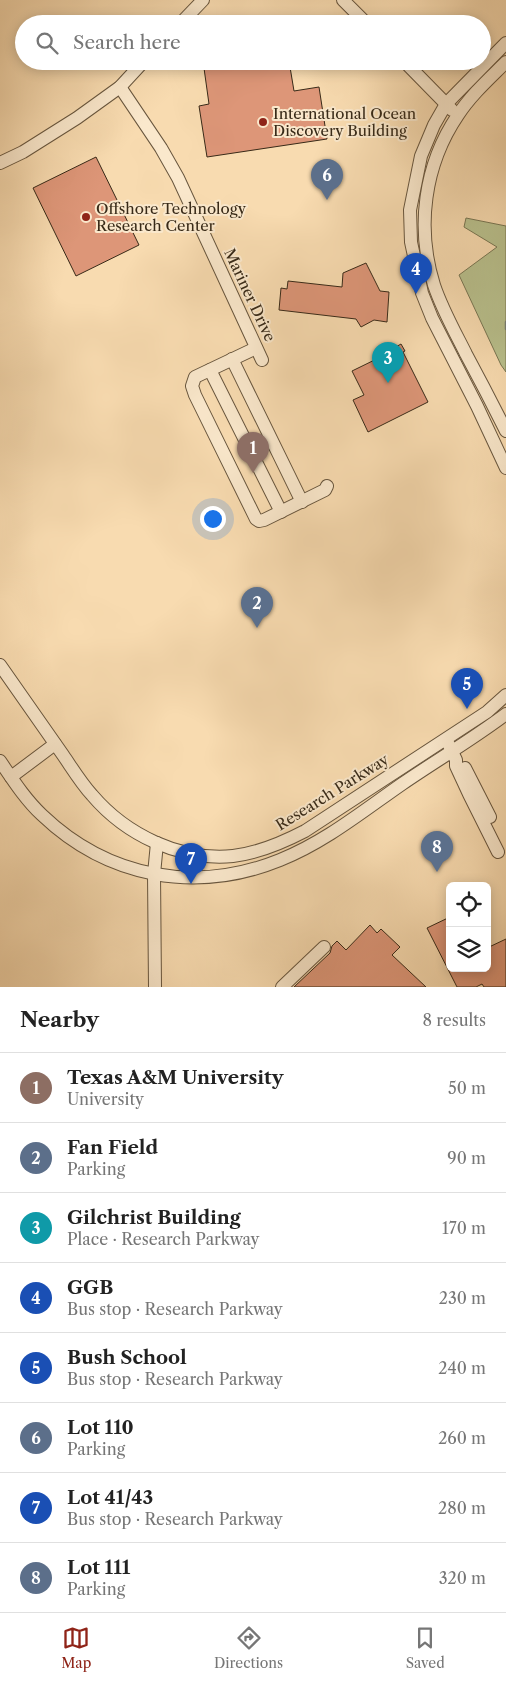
<!DOCTYPE html>
<meta charset="utf-8">
<style>
body{margin:0;font-family:"Libre Caslon Text",serif;background:#f6f6f6;color:#222}
.controls{position:absolute;right:15px;bottom:15px;display:grid;overflow:hidden;border-radius:8px;box-shadow:0 2px 12px #0003}
.controls button{width:45px;height:45px;display:grid;place-items:center;padding:0;border:0;border-bottom:1px solid #e0e0e0;background:#fff;color:#222;font:25px sans-serif}
.you{position:absolute;left:212px;top:518px;width:18px;height:18px;margin:-12px;border:4px solid #fff;border-radius:50%;background:#1a73e8;box-shadow:0 0 0 8px #1a73e833}
.badge{display:grid;place-items:center;width:32px;height:32px;border-radius:50%;background:#8f2418;color:#fff;font-size:16px;font-weight:700}
.pin{position:absolute;translate:-50% -41px;filter:drop-shadow(0 1px 2px #0008)}
.pin::after{content:'';position:absolute;top:26px;width:18px;height:15px;background:inherit;clip-path:polygon(0 0,100% 0,50% 100%)}
.list{margin:0;padding:0;list-style:none}
h2{display:flex;justify-content:space-between;align-items:center;height:65px;margin:0;padding:0 20px;font-size:21px}
h2 small{font-size:16px;font-weight:400;color:#767676}
.list li{display:grid;grid-template-columns:32px 1fr auto;gap:15px;align-items:center;box-sizing:border-box;height:70px;padding:0 20px;border-top:1px solid #e0e0e0}
.list b{display:block;font-size:19px;white-space:nowrap}
.list p{margin:0;font-size:16px;white-space:nowrap;color:#767676}
.list em{font-size:16px;font-style:normal;color:#767676}
.icon{flex:none;width:28px;height:28px;fill:none;stroke:currentColor;stroke-width:2;stroke-linecap:round;stroke-linejoin:round}
.map{position:relative;flex:none;width:506px;height:987px;overflow:hidden}
.search{position:absolute;background:#fff;box-shadow:0 2px 12px #0003;left:15px;right:15px;top:15px;height:55px;display:flex;align-items:center;gap:12px;box-sizing:border-box;padding:0 18px;border-radius:28px;color:#767676;font-size:19px}
.sheet{height:625px;background:#fff}
nav{display:flex;justify-content:space-around;align-items:center;box-sizing:border-box;height:70px;border-top:1px solid #e0e0e0;background:#fff;font-size:14px;color:#767676}
nav a{display:grid;justify-items:center;gap:2px}
nav .on{color:#8f2418}
.map>svg:first-child{display:block}
.green{fill:#b9c18e;stroke:#787653}
.lines{fill:none;stroke-linecap:round;stroke-linejoin:round}
.stream{stroke:#787f77;stroke-width:2.5}
.building{fill:#dd9678;stroke:#382a18}
.minor-casing{stroke:#68563e;stroke-width:14}
.minor{stroke:#fae8cc;stroke-width:12}
.poi-dot{fill:#8f2418;stroke:#fae8cc;stroke-width:2}
.labels{text-anchor:middle;dominant-baseline:central;stroke-width:4;stroke-linejoin:round;paint-order:stroke}
.poi-label{font-size:15px;fill:#382a18;stroke:#fae8cc;text-anchor:start}
.street-label{font-size:15px;fill:#382a18;stroke:#fae8cc}
</style>
<div class="map">
<svg width="506" height="987" viewBox="0 0 506 987">
<rect width="100%" height="100%" fill="#f8dbb0"/>
<filter id="stains"><feTurbulence type="fractalNoise" baseFrequency=".004" numOctaves="4"/><feColorMatrix values="0 0 0 0 .2 0 0 0 0 .09 0 0 0 0 .02 0 0 0 .5 -.17"/></filter>
<radialGradient id="worn" r=".72"><stop offset=".6" stop-color="#630" stop-opacity="0"/><stop offset="1" stop-color="#630" stop-opacity=".3"/></radialGradient>
<!-- green -->
<path class="green" d="M 466,218 L 506,226 L 506,372 L 501,365 L 459,275 L 497,247 L 464,227 Z"/>
<g class="lines">
<!-- stream -->
<path class="stream" d="M 506,322 L 506,329"/>
</g>
<!-- building -->
<g class="building">
<path d="M 203,61 L 289,61 L 294,91 L 319,87 L 327,139 L 207,157 L 199,106 L 209,104 Z"/>
<path d="M 96,157 L 139,245 L 76,276 L 33,188 Z"/>
<path d="M 366,263 L 380,291 L 389,292 L 387,322 L 374,320 L 361,327 L 356,319 L 279,310 L 281,288 L 287,289 L 288,281 L 342,287 L 343,273 Z"/>
<path d="M 401,344 L 405,351 L 403,352 L 428,402 L 368,432 L 353,400 L 364,395 L 352,371 L 395,350 L 394,348 Z"/>
<path d="M 450,917 L 450,968 L 487,968 L 487,948 L 506,939 L 506,987 L 484,987 L 482,984 L 476,987 L 457,987 L 427,928 Z"/>
<path d="M 370,925 L 377,933 L 381,929 L 400,947 L 392,955 L 426,987 L 294,987 L 330,953 L 332,946 L 337,941 L 346,950 Z"/>
</g>
<g class="lines">
<defs>
<g id="minor">
<path d="M 343,0 L 367,24"/>
<path d="M 180,24 L 203,0"/>
<path d="M 506,43 L 446,104 L 434,125 L 421,156 L 410,210 L 411,242 L 422,293 L 432,318 L 477,406 L 506,468"/>
<path d="M 404,61 L 452,110"/>
<path d="M 506,62 C 489,79 471,95 458,115 C 424,165 416,228 434,285 C 442,309 455,332 466,354 C 480,380 493,405 506,431"/>
<path d="M 120,87 L 161,148 L 178,178 L 262,360"/>
<path d="M 0,163 L 23,152 L 77,118 L 120,87 L 144,61"/>
<path d="M 256,348 L 195,377 L 192,386 L 195,395 L 256,519 L 259,521 L 264,520 L 325,490 L 327,486"/>
<path d="M 232,359 L 302,502"/>
<path d="M 210,370 L 281,512"/>
<path d="M 0,665 C 21,695 42,725 63,755 C 72,768 81,783 92,795 C 126,835 180,861 233,856 C 259,853 282,843 305,831 L 487,712 L 506,695"/>
<path d="M 448,743 L 456,760 L 456,766 L 469,794 L 498,852"/>
<path d="M 0,761 C 13,780 25,799 42,815 C 108,878 196,894 280,860 C 325,842 363,811 402,784 C 437,760 473,739 506,714"/>
<path d="M 465,768 L 490,817"/>
<path d="M 11,777 L 55,744"/>
<path d="M 155,987 L 154,874 L 157,843"/>
<path d="M 282,987 L 324,947"/>
</g>
</defs>
<!-- minor casing -->
<use href="#minor" class="minor-casing"/>
<!-- minor -->
<use href="#minor" class="minor"/>
</g>
<!-- markers -->
<g class="poi-dot">
<circle cx="263" cy="122" r="5"/>
<circle cx="86" cy="217" r="5"/>
</g>
<g class="labels">
<!-- poi labels -->
<g class="poi-label">
<text x="273" y="113">International Ocean<tspan x="273" dy="17">Discovery Building</tspan></text>
<text x="96" y="208">Offshore Technology<tspan x="96" dy="17">Research Center</tspan></text>
</g>
<!-- street labels -->
<g class="street-label">
<text transform="translate(250 295) rotate(65)">Mariner Drive</text>
<text transform="translate(332 792) rotate(-32)">Research Parkway</text>
</g>
</g>
<rect width="100%" height="100%" filter="url(#stains)"/>
<rect width="100%" height="100%" fill="url(#worn)"/>
</svg>
<div class="controls">
<button><svg class="icon" aria-label="locate" viewBox="0 0 24 24"><circle cx="12" cy="12" r="6"/><path d="M12 2v4M12 18v4M2 12h4M18 12h4"/></svg></button>
<button><svg class="icon" aria-label="layers" viewBox="0 0 24 24"><path d="M12 4l9 5-9 5-9-5zM3 14l9 5 9-5"/></svg></button>
</div>
<div class="you"></div>
<div class="pin badge" style="left:253px;top:473px;background:#8d6e63">1</div>
<div class="pin badge" style="left:257px;top:628px;background:#5c6f8a">2</div>
<div class="pin badge" style="left:388px;top:383px;background:#0f9aa8">3</div>
<div class="pin badge" style="left:416px;top:294px;background:#1a4fb4">4</div>
<div class="pin badge" style="left:467px;top:709px;background:#1a4fb4">5</div>
<div class="pin badge" style="left:327px;top:200px;background:#5c6f8a">6</div>
<div class="pin badge" style="left:191px;top:884px;background:#1a4fb4">7</div>
<div class="pin badge" style="left:437px;top:872px;background:#5c6f8a">8</div>
<div class="search"><svg class="icon" aria-label="search" viewBox="0 0 24 24"><circle cx="10" cy="10" r="6"/><path d="M15 15l6 6"/></svg>Search here</div>
</div>
<section class="sheet">
<h2>Nearby<small>8 results</small></h2>
<ul class="list">
<li><span class="badge" style="background:#8d6e63">1</span><div><b>Texas A&amp;M University</b><p>University</p></div><em>50 m</em></li>
<li><span class="badge" style="background:#5c6f8a">2</span><div><b>Fan Field</b><p>Parking</p></div><em>90 m</em></li>
<li><span class="badge" style="background:#0f9aa8">3</span><div><b>Gilchrist Building</b><p>Place · Research Parkway</p></div><em>170 m</em></li>
<li><span class="badge" style="background:#1a4fb4">4</span><div><b>GGB</b><p>Bus stop · Research Parkway</p></div><em>230 m</em></li>
<li><span class="badge" style="background:#1a4fb4">5</span><div><b>Bush School</b><p>Bus stop · Research Parkway</p></div><em>240 m</em></li>
<li><span class="badge" style="background:#5c6f8a">6</span><div><b>Lot 110</b><p>Parking</p></div><em>260 m</em></li>
<li><span class="badge" style="background:#1a4fb4">7</span><div><b>Lot 41/43</b><p>Bus stop · Research Parkway</p></div><em>280 m</em></li>
<li><span class="badge" style="background:#5c6f8a">8</span><div><b>Lot 111</b><p>Parking</p></div><em>320 m</em></li>
</ul>
</section>
<nav>
<a class="on"><svg class="icon" aria-label="map" viewBox="0 0 24 24"><path d="M3 6l6-2 6 2 6-2v14l-6 2-6-2-6 2zM9 4v14M15 6v14"/></svg>Map</a>
<a><svg class="icon" aria-label="directions" viewBox="0 0 24 24"><path d="M12 3l9 9-9 9-9-9zM9 14v-3h6M13 9l2 2-2 2"/></svg>Directions</a>
<a><svg class="icon" aria-label="saved" viewBox="0 0 24 24"><path d="M7 4h10v16l-5-4-5 4z"/></svg>Saved</a>
</nav>
